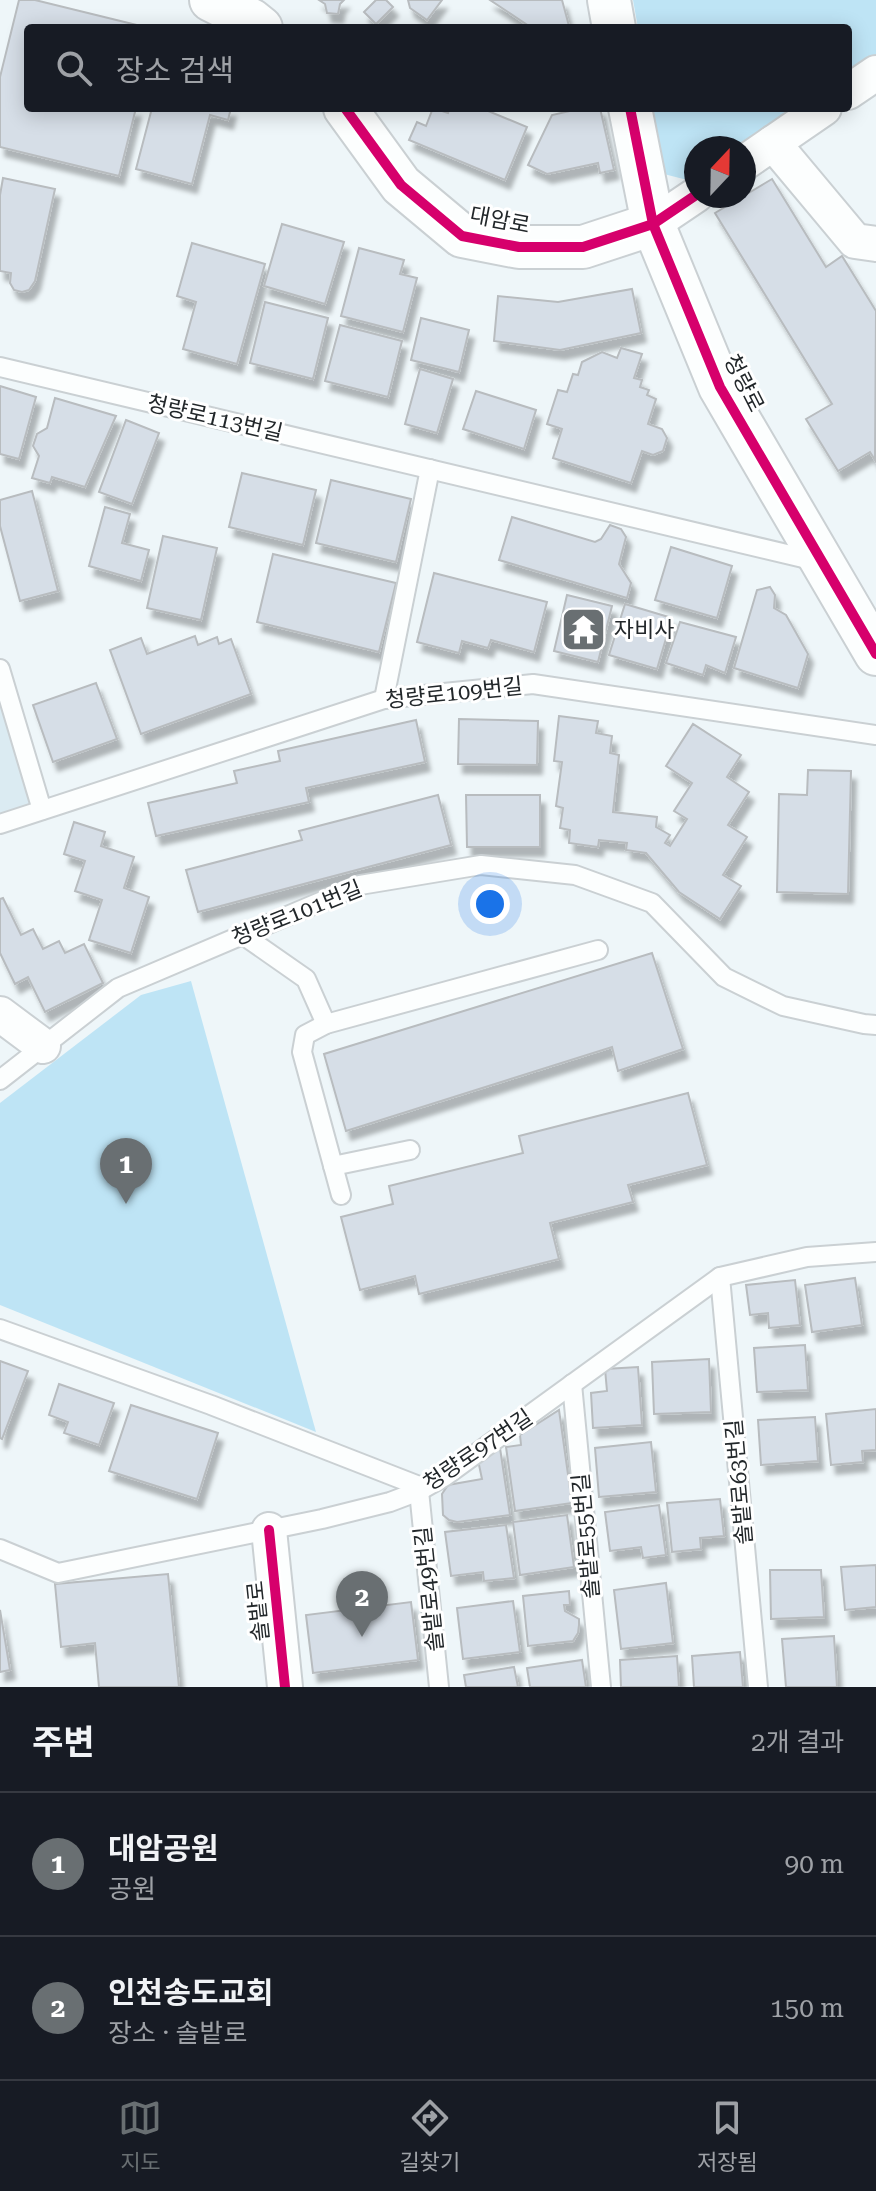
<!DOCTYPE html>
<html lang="ko">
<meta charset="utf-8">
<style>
body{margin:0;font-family:"Roboto Serif","Noto Sans KR",serif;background:#242831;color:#f1f3f6}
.compass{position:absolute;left:684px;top:136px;width:72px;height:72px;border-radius:50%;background:#171b24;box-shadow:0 4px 20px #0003;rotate:22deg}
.you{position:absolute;left:490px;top:904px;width:28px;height:28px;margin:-20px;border:6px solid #fff;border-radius:50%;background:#1a73e8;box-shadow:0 0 0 12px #1a73e833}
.badge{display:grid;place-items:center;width:52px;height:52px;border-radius:50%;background:#696f72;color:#fff;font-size:26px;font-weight:700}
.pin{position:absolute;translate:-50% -66px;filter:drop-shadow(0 2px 4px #0008)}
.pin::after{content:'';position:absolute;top:42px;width:28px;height:24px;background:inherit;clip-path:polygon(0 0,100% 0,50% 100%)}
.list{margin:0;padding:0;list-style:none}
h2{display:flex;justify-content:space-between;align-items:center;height:104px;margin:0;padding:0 32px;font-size:34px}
h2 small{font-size:26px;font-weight:400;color:#9ea1a6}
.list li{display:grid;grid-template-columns:52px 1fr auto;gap:24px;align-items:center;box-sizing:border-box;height:144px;padding:0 32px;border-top:2px solid #363941}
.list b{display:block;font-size:30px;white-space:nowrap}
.list p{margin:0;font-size:26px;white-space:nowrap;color:#9ea1a6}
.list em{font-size:26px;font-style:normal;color:#9ea1a6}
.icon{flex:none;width:44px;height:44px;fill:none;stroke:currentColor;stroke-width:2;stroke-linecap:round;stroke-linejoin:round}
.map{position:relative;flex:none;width:876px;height:1687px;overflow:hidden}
.search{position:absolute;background:#171b24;box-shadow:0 4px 20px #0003;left:24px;right:24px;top:24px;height:88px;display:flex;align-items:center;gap:20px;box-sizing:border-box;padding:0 28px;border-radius:8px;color:#9ea1a6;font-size:30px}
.sheet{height:392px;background:#171b24}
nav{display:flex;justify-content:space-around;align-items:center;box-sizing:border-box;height:112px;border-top:2px solid #363941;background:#171b24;font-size:22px;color:#9ea1a6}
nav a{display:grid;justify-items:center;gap:4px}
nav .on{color:#696f72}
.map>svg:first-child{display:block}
.built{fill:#dbebf2}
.green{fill:#bee4f5}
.building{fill:#d6dee7;stroke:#b8bcbf;stroke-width:2;filter:url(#shadow)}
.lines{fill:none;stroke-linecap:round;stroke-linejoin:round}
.service-casing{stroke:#cad0d3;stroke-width:22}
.minor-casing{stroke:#cad0d3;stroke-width:38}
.tertiary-casing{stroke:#cad0d3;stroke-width:46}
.service{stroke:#fcfefe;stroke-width:18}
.minor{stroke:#fcfefe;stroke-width:34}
.tertiary{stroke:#fcfefe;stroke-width:42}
.cycleway-casing{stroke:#fff;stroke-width:15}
.cycleway{stroke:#d6006c;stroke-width:10}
.labels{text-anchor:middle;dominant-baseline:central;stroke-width:6;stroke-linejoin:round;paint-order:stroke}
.street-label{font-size:22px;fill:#22272a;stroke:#fff}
.poi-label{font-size:22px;fill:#22272a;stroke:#fff;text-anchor:start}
</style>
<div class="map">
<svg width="876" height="1687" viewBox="0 0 876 1687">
<defs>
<filter id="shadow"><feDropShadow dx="5" dy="9" stdDeviation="2" flood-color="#0004"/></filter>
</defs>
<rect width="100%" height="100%" fill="#eef6f9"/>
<!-- built -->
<path class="built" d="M 0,672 L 41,809 L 0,822 Z"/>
<!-- green -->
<g class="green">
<path d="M 633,0 L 876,0 L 876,56 L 848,75 L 848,28 L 638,28 Z"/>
<path d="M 652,108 L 799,108 L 740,148 L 696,148 L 696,178 L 691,181 L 664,174 Z"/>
<path d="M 191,981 L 316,1432 L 0,1305 L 0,1103 L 141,995 Z"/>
</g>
<!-- building -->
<g class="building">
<path d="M 19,0 L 35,0 L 149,28 L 28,28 L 28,108 L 136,108 L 119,176 L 0,147 L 0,77 Z"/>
<path d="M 319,0 L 344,0 L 340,4 L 338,14 L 327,13 L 325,4 Z"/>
<path d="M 376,0 L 386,0 L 393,7 L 376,24 L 364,12 Z"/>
<path d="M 408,0 L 442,0 L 427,20 L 410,8 Z"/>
<path d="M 490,0 L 562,0 L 569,26 L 532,28 Z"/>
<path d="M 152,108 L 231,108 L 228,120 L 210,115 L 192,184 L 136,169 Z"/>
<path d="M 433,108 L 448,113 L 450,108 L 481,108 L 527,127 L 505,180 L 409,140 L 417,122 L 426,126 Z"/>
<path d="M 583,108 L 600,108 L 614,170 L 600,173 L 598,163 L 547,174 L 528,165 L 552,115 Z"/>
<path d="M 3,178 L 55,189 L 35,281 L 29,290 L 22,292 L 14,290 L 10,283 L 11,273 L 0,271 L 0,195 Z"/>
<path d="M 772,179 L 826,267 L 842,256 L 876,311 L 875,460 L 870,452 L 838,471 L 806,419 L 832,404 L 715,213 Z"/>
<path d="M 282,224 L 344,242 L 325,304 L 264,286 Z"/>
<path d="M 192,243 L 265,264 L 237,364 L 183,349 L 196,302 L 177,296 Z"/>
<path d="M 359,248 L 404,260 L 400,274 L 417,278 L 403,332 L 341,316 Z"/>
<path d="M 632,289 L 641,333 L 560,350 L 494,341 L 498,296 L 558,302 Z"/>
<path d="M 265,302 L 328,318 L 313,379 L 250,363 Z"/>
<path d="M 421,318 L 469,330 L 459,372 L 411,360 Z"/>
<path d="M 340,325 L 402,341 L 388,397 L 325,381 Z"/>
<path d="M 621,348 L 642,354 L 634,378 L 642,380 L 640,387 L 649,390 L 647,395 L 656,399 L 648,424 L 662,429 L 667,438 L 663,451 L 653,455 L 642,451 L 631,483 L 553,458 L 562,429 L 547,424 L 558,390 L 567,392 L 573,374 L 578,375 L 582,362 L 602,352 L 617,358 Z"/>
<path d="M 420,369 L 453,379 L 437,433 L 405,424 Z"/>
<path d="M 0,386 L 36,397 L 19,459 L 0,454 Z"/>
<path d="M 476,391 L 536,410 L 524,449 L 463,429 Z"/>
<path d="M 55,398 L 116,416 L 85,487 L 52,477 L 50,483 L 32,478 L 39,456 L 33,446 L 37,434 L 47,428 Z"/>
<path d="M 126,420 L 159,433 L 132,504 L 99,492 Z"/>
<path d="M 242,473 L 316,490 L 303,545 L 229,527 Z"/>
<path d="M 331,480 L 411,499 L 396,562 L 316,543 Z"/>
<path d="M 32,491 L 58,591 L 20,601 L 0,526 L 0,500 Z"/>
<path d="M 105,507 L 130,514 L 122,543 L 149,550 L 141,581 L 89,566 Z"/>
<path d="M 512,517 L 595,542 L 601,539 L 610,525 L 621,529 L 626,537 L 619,564 L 631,583 L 627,598 L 499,560 Z"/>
<path d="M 163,536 L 217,548 L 201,620 L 147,608 Z"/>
<path d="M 671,547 L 732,566 L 717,618 L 655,600 Z"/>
<path d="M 273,554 L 396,583 L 379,652 L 257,622 Z"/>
<path d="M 434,573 L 547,602 L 534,652 L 491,640 L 488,648 L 462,641 L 459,653 L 417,642 Z"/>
<path d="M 770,587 L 775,595 L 774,608 L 786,615 L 808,654 L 798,688 L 734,668 L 757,590 Z"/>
<path d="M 567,595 L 612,606 L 598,662 L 554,651 Z"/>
<path d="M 625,604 L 672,618 L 657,669 L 609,655 Z"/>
<path d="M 680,622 L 736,637 L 725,673 L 706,665 L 703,675 L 666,663 Z"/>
<path d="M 195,636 L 198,645 L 217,637 L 219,644 L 231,639 L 251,694 L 141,734 L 110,650 L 141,638 L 147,654 Z"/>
<path d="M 96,683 L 117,739 L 53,762 L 33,705 Z"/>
<path d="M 559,716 L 598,721 L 596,733 L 612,736 L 610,753 L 619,755 L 613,812 L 657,817 L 656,827 L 670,835 L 665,843 L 670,846 L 687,819 L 674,811 L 692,783 L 666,766 L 693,724 L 741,755 L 727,777 L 749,792 L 728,825 L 747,837 L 723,875 L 741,886 L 720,919 L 679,892 L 646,853 L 626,850 L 627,843 L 599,840 L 598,847 L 569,843 L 570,830 L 560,828 L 563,808 L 556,806 L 562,762 L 554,761 Z"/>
<path d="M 459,719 L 538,721 L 537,765 L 458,764 Z"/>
<path d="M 416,720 L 425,762 L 306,788 L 309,802 L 156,836 L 148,803 L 237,783 L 234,771 L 280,761 L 278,751 Z"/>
<path d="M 808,770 L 851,771 L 848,894 L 777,892 L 779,794 L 807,795 Z"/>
<path d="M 438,795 L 451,845 L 198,912 L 186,870 L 302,840 L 299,831 Z"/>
<path d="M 466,795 L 540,795 L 540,847 L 467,847 Z"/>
<path d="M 74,822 L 105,832 L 101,846 L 134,857 L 124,888 L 149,897 L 131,953 L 89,940 L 102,900 L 75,891 L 85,861 L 64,854 Z"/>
<path d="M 3,898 L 21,935 L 33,929 L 43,949 L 59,941 L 65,953 L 84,944 L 103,983 L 45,1012 L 28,977 L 15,984 L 0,953 L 0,899 Z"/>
<path d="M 652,953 L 683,1049 L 618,1071 L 612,1047 L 346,1131 L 324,1054 Z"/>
<path d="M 688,1093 L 707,1165 L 628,1185 L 633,1202 L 550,1223 L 559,1259 L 419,1294 L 415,1276 L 360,1290 L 341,1217 L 393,1204 L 389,1186 L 523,1153 L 519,1136 Z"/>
<path d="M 855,1278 L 862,1325 L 812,1332 L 805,1285 Z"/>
<path d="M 795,1280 L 800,1325 L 769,1328 L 768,1313 L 750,1315 L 746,1285 Z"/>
<path d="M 805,1345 L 808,1390 L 757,1392 L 754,1348 Z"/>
<path d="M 709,1359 L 711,1412 L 654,1414 L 652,1362 Z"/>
<path d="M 0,1361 L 28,1371 L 2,1439 L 0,1438 Z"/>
<path d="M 638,1367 L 642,1425 L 593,1428 L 591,1393 L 607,1391 L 605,1369 Z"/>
<path d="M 59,1384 L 114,1403 L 99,1445 L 64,1433 L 68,1422 L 49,1415 Z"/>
<path d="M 131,1405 L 218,1433 L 197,1499 L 109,1471 Z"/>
<path d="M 876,1409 L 876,1450 L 862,1451 L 863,1462 L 831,1465 L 826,1414 Z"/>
<path d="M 559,1410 L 572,1503 L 515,1511 L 506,1447 L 521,1445 L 520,1435 Z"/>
<path d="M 815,1417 L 818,1461 L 761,1465 L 758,1420 Z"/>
<path d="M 651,1442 L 656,1492 L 599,1497 L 595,1448 Z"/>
<path d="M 500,1448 L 510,1515 L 457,1522 L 449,1520 L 443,1515 L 442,1494 L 448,1485 L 482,1479 L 478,1460 Z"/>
<path d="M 720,1499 L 724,1536 L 700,1538 L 701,1549 L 672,1552 L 667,1503 Z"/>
<path d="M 659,1505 L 666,1555 L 643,1558 L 641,1547 L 610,1551 L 605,1512 Z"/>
<path d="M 567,1515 L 574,1567 L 520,1575 L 513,1522 Z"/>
<path d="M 506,1525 L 514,1578 L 484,1581 L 483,1572 L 451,1576 L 445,1532 Z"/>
<path d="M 876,1565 L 876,1607 L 845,1610 L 841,1567 Z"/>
<path d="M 770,1570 L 821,1570 L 824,1617 L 771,1619 Z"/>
<path d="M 168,1574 L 179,1687 L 99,1687 L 95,1643 L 61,1647 L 55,1584 Z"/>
<path d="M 666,1583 L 673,1643 L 621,1649 L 614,1590 Z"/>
<path d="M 569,1591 L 570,1605 L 564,1605 L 565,1611 L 579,1619 L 579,1625 L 578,1633 L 573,1641 L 528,1646 L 523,1596 Z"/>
<path d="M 513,1601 L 520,1652 L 463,1659 L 457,1608 Z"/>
<path d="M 411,1602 L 418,1660 L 313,1673 L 306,1615 Z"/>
<path d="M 0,1610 L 10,1670 L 0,1672 Z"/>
<path d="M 834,1636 L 837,1687 L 786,1687 L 782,1639 Z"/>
<path d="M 740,1652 L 743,1687 L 694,1687 L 692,1656 Z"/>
<path d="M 677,1656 L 679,1687 L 621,1687 L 620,1660 Z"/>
<path d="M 582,1660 L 586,1687 L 530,1687 L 527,1668 Z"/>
<path d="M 514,1667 L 518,1687 L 466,1687 L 464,1675 Z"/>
</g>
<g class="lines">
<defs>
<g id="service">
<path d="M 0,367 L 816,561"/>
<path d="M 0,669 L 42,810"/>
<path d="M 384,699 L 430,469"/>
<path d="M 0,824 L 384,699 L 533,684 L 876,735"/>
<path d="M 243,935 L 306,979 L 326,1024"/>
<path d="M 0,1080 L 118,988 L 360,885 L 481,865 L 575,875 L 652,903 L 724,977 L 783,1006 L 864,1024 L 876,1025"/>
<path d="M 333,1166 L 410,1150"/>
<path d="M 341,1195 L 302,1052 L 305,1035 L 326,1024 L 598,950"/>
<path d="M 720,1277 L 758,1687"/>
<path d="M 0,1329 L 211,1405 L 424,1488"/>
<path d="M 572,1384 L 601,1687"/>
<path d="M 419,1491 L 439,1687"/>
<path d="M 0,1549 L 58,1573 L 322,1519 L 390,1502 L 419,1491 L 444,1477 L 720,1277 L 807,1257 L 876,1252"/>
</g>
<g id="minor">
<path d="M 848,92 L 876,73"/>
<path d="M 773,143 L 855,241 L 876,244"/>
<path d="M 744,163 L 824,108"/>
<path d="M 653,224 L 696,195"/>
<path d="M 0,1014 L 43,1046"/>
<path d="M 269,1530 L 285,1687"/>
</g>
<g id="tertiary">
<path d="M 211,0 L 251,20 L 261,28"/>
<path d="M 609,0 L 614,28"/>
<path d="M 345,108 L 401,185 L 462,236 L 519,247 L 583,247 L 653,224"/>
<path d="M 630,108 L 653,224 L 720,387 L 876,654"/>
</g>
</defs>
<!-- service casing -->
<use href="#service" class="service-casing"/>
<!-- minor casing -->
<use href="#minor" class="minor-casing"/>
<!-- tertiary casing -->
<use href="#tertiary" class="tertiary-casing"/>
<!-- service -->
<use href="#service" class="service"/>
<!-- minor -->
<use href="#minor" class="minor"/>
<!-- tertiary -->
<use href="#tertiary" class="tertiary"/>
<defs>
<g id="cycleway">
<path d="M 345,108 L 401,185 L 462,236 L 519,247 L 583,247 L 653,224 L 696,195"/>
<path d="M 630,108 L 653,224 L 720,387 L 876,654"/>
<path d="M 269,1530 L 285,1687"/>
</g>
</defs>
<!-- cycleway casing -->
<use href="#cycleway" class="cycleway-casing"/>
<!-- cycleway -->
<use href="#cycleway" class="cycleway"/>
</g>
<!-- icons -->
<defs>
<symbol id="temple-square" viewBox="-11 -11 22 22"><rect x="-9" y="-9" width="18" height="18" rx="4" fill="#696f72" stroke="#fff"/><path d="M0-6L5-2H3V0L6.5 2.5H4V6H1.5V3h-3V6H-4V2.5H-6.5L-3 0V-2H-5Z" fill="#fff"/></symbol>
</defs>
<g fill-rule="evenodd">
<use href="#temple-square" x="558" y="604" width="51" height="51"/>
</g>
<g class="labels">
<!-- street labels -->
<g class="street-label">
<text transform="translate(500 220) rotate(11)">대암로</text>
<text transform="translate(744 383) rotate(63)">청량로</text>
<text transform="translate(215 418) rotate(13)">청량로113번길</text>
<text transform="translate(454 693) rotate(-6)">청량로109번길</text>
<text transform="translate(297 913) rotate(-22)">청량로101번길</text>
<text transform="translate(478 1450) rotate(-34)">청량로97번길</text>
<text transform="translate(739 1482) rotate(-95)">솔밭로63번길</text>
<text transform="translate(586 1536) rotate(-95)">솔밭로55번길</text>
<text transform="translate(429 1589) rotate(-96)">솔밭로49번길</text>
<text transform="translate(258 1611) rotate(-96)">솔밭로</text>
</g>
<!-- poi labels -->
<g class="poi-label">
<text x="614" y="629">자비사</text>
</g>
</g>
</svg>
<svg class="compass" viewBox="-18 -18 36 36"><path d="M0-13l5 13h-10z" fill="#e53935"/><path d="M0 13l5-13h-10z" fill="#9ea1a6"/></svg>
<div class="you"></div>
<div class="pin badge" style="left:126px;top:1204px">1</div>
<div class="pin badge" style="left:362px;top:1637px">2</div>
<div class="search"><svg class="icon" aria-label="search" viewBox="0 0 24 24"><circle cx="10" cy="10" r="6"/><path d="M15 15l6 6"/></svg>장소 검색</div>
</div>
<section class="sheet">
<h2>주변<small>2개 결과</small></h2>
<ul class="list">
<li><span class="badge">1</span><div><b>대암공원</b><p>공원</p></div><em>90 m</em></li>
<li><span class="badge">2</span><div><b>인천송도교회</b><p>장소 · 솔밭로</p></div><em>150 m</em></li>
</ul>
</section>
<nav>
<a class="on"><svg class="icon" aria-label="map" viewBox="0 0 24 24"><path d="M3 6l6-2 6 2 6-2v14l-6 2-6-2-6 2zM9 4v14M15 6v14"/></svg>지도</a>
<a><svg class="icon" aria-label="directions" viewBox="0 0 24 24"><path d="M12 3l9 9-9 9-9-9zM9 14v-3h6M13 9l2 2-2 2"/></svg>길찾기</a>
<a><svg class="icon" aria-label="saved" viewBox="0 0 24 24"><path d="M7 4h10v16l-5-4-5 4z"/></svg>저장됨</a>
</nav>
